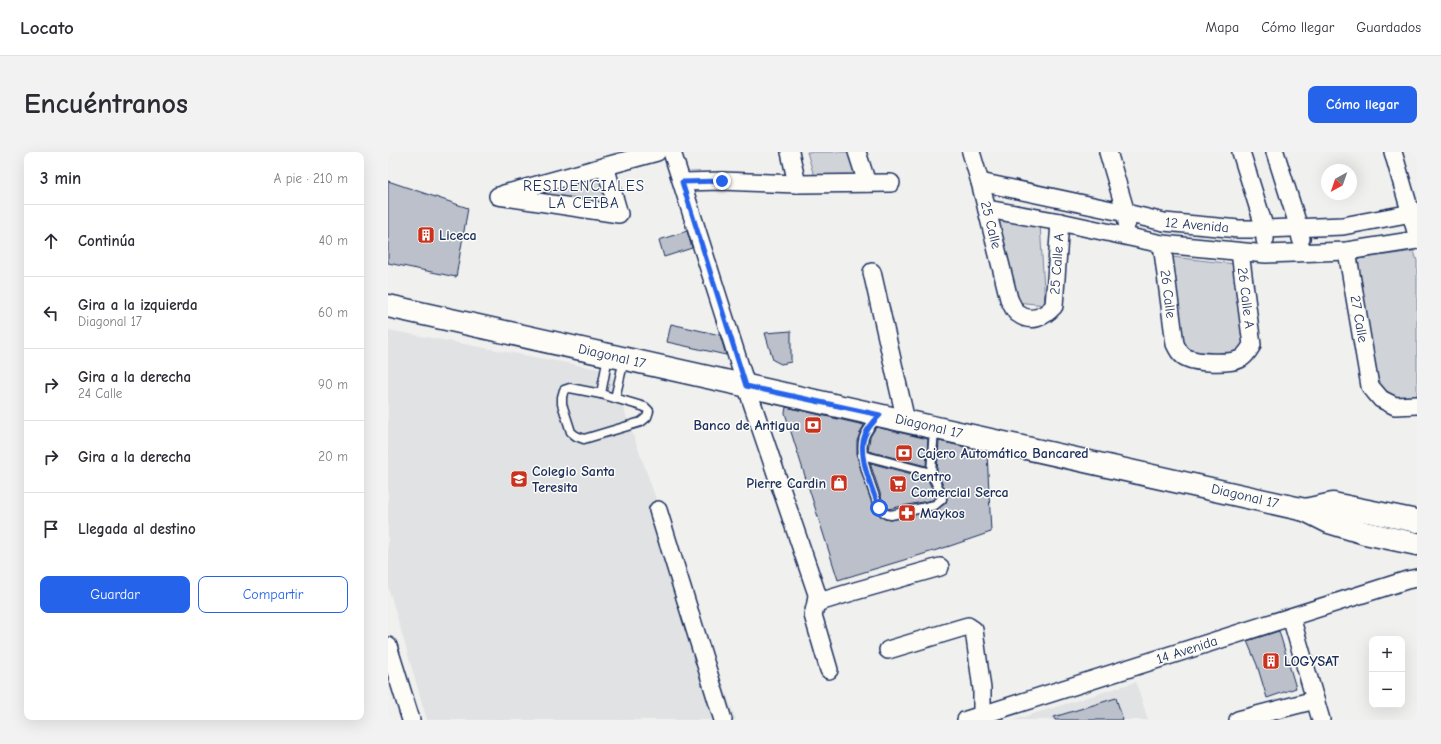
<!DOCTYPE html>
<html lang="es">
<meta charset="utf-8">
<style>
body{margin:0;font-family:"Comic Neue",sans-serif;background:#f2f2f3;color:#2b2b33}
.controls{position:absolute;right:12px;bottom:12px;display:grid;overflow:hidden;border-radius:8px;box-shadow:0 4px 16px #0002}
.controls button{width:36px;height:36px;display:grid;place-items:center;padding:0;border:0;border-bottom:1px solid #e1e1e2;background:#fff;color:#2b2b33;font:20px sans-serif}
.compass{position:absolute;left:933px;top:12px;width:36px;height:36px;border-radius:50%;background:#fff;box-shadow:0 4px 16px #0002;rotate:220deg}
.stop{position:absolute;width:12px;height:12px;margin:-9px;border:3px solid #2563eb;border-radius:50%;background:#fff}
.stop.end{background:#2563eb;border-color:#fff;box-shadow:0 1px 4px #0008}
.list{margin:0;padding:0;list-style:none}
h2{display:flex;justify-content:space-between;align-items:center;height:52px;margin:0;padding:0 16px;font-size:17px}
h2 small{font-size:13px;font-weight:400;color:#7c7c81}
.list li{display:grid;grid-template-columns:26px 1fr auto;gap:12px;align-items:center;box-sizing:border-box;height:72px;padding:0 16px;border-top:1px solid #e1e1e2}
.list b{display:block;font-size:15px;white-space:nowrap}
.list p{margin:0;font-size:13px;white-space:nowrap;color:#7c7c81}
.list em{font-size:13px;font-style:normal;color:#7c7c81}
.actions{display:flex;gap:8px;padding:12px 16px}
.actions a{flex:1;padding:9px 0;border:1px solid #2563eb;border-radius:8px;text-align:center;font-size:14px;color:#2563eb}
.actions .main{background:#2563eb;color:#fff}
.icon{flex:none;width:22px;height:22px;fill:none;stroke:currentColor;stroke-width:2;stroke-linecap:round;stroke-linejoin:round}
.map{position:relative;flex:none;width:1029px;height:568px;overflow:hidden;border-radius:8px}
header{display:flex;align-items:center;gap:24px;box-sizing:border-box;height:56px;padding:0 20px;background:#fff;border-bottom:1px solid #e1e1e2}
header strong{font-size:19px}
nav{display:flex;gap:22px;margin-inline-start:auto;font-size:14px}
.intro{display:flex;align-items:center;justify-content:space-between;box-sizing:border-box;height:96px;padding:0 24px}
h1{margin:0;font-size:28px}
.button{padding:10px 18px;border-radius:8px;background:#2563eb;color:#fff;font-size:14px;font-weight:700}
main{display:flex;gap:24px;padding:0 24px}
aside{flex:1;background:#fff;border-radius:8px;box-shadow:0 4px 16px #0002}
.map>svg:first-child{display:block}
.built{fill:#e0e2e3}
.green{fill:#d0d3d8;stroke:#76819b}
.building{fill:#bbc0ca;stroke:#1b2f5e}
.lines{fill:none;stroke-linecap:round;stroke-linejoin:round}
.lane-casing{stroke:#1b2f5e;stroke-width:11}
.street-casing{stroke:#1b2f5e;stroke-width:20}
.secondary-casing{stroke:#1b2f5e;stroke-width:25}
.lane{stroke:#fdfcf7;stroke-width:8}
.street{stroke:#fdfcf7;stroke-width:17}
.secondary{stroke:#fdfcf7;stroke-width:22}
.route{stroke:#2563eb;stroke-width:5}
.labels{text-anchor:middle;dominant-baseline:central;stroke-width:3;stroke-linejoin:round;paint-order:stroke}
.street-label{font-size:14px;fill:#1b2f5e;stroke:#fdfcf7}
.poi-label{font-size:14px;font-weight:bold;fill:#1b2f5e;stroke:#fdfcf7;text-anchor:start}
.neighbourhood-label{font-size:15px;letter-spacing:1px;fill:#1b2f5e;stroke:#fdfcf7}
</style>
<header>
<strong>Locato</strong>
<nav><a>Mapa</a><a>Cómo llegar</a><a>Guardados</a></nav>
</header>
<div class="intro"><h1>Encuéntranos</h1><a class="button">Cómo llegar</a></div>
<main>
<aside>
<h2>3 min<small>A pie · 210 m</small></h2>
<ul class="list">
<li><svg class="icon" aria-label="ahead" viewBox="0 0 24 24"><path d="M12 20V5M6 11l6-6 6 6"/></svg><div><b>Continúa</b></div><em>40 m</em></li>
<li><svg class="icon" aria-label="left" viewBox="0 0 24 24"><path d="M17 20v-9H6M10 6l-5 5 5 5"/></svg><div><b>Gira a la izquierda</b><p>Diagonal 17</p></div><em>60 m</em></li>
<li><svg class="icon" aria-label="right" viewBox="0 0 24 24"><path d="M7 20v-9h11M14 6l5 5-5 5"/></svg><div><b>Gira a la derecha</b><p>24 Calle</p></div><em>90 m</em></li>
<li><svg class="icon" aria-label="right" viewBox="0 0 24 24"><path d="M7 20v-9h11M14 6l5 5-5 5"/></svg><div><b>Gira a la derecha</b></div><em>20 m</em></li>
<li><svg class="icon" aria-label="arrive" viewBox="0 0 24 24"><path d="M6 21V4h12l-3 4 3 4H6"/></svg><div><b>Llegada al destino</b></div></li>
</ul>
<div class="actions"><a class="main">Guardar</a><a>Compartir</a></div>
</aside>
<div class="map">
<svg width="1029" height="568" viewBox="0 0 1029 568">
<rect width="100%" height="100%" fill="#f0f0ee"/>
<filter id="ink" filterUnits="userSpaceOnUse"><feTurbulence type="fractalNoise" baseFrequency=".025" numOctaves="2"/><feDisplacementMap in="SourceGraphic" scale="8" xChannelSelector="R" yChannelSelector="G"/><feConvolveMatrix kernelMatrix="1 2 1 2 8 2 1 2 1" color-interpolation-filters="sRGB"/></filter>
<g filter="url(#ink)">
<!-- built -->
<g class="built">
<path d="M 0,178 L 222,219 L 348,568 L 39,568 L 0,434 Z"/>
<path d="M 748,530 L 760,568 L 626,568 Z"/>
</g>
<!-- green -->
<g class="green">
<path d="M 419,0 L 461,0 L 469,24 L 426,24 Z"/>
<path d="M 215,18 L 226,55 L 132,43 Z"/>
<path d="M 601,58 L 652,71 L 657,153 L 628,150 Z"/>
<path d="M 1026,99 L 1029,109 L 1029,244 L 1007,245 L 991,233 L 969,107 Z"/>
<path d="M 784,105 L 847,112 L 856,205 L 794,205 Z"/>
</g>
<!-- building -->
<g class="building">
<path d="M 0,29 L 80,56 L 68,125 L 0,111 Z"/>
<path d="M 299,79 L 304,96 L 276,105 L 271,88 Z"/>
<path d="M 283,172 L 332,183 L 338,203 L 279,190 Z"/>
<path d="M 403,179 L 403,210 L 393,212 L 385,208 L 377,181 Z"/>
<path d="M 398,255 L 476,273 L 472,281 L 469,289 L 469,304 L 486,358 L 497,367 L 504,368 L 548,358 L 558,351 L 559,346 L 557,338 L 549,320 L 551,289 L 599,300 L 603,380 L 562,394 L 450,428 L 397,261 Z"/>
<path d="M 488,275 L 540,287 L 538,314 L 480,299 L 482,285 Z"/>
<path d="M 482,311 L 539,326 L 548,345 L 544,348 L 500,357 L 496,353 Z"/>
<path d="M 891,479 L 908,536 L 879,546 L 869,513 L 859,489 Z"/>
<path d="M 728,546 L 735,568 L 667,568 L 666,565 Z"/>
</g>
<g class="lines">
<defs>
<g id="lane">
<path d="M 182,236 L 213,242 L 257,255 L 261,259 L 259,265 L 253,270 L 196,287 L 188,284 L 183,280 L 174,252 L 174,245 L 176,238 Z"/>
<path d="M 213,242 L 220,204"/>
<path d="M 227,246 L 236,208"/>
<path d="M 490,265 C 485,271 480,276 477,283 C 468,302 485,337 491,356 L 498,362 L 503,363 L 547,353 L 554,347 L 552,339 L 543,321 L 546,276"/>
<path d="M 474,303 L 543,321"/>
</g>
<g id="street">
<path d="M 284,0 L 358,233 L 429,442 L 428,451 L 425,463 L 441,518"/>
<path d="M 402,0 L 409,32"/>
<path d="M 469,0 L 479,31"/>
<path d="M 583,0 L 592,30 L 621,147 C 623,151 626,158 629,161 C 643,172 656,165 666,154 L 672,70"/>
<path d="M 720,0 L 738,61 L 739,71"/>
<path d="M 853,0 L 877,77 L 877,88"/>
<path d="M 887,0 L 911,76 L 913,87"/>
<path d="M 1005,0 L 1029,83"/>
<path d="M 294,30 L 334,29 L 409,32 L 503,31"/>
<path d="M 592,30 L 738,61 L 776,70 L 851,77 L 877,77 L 955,74 L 1029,60"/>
<path d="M 116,42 L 269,0"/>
<path d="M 110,44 L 231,62 L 217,14"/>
<path d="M 599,57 L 672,70 L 774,92 L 878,102 L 959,99 L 1029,88"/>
<path d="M 774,92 L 787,192 C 790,198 793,204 799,206 C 809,211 842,212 852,207 C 858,204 861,198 864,193 L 852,100"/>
<path d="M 959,99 L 982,234 L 993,247 L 1007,254 L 1029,253"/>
<path d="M 484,120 L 518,269"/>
<path d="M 270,358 L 335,568"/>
<path d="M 428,451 L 464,440 L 552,415"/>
<path d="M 903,465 L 933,568"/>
<path d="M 0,494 L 23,568"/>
<path d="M 500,498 L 573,476 L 580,474 L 586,478 L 594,537 L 594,563"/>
<path d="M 578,568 L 1019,428 L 1029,426"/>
<path d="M 850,568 L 927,548"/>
</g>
<g id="secondary">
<path d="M 0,154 L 917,358 L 941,370 L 977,381 L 1029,392"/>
<path d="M 917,358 L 945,352 L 1029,369"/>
</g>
</defs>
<!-- lane casing -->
<use href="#lane" class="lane-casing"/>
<!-- street casing -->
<use href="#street" class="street-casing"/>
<!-- secondary casing -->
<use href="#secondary" class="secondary-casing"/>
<!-- lane -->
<use href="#lane" class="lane"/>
<!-- street -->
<use href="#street" class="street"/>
<!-- secondary -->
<use href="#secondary" class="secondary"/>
</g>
</g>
<g class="lines" filter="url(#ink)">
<!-- route -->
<path class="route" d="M 334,29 L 294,30 L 358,234 L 492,263 C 486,269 480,275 477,283 C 468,303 485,337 491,356"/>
</g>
<!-- icons -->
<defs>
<symbol id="building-square" viewBox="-11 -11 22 22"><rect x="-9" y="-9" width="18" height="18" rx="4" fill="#c8321e" stroke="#fdfcf7"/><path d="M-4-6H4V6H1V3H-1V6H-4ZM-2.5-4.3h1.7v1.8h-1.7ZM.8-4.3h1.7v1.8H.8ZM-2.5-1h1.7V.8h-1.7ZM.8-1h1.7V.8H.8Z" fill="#fff"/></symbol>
<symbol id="bank-square" viewBox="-11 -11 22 22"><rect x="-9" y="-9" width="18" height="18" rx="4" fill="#c8321e" stroke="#fdfcf7"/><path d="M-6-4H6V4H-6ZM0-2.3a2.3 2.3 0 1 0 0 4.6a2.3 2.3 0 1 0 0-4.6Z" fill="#fff"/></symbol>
<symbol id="school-square" viewBox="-11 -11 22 22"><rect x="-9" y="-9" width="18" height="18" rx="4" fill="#c8321e" stroke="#fdfcf7"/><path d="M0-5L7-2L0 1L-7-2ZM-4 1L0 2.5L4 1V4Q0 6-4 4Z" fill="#fff"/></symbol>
<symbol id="shop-square" viewBox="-11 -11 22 22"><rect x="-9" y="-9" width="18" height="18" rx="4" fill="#c8321e" stroke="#fdfcf7"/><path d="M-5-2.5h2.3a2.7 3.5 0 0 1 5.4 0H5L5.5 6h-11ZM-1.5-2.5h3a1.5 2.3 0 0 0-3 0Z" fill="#fff"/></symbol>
<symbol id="supermarket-square" viewBox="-11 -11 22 22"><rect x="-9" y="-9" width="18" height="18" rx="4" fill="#c8321e" stroke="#fdfcf7"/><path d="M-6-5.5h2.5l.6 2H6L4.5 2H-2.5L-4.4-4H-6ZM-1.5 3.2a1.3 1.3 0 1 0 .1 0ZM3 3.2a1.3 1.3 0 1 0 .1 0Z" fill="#fff"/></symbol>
<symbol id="pharmacy-square" viewBox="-11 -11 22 22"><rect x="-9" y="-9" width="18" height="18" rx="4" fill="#c8321e" stroke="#fdfcf7"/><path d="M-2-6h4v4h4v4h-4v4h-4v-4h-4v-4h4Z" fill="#fff"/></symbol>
</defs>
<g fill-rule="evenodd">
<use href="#building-square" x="28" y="73" width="20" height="20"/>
<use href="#bank-square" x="415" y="263" width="20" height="20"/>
<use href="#bank-square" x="506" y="291" width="20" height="20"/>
<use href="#school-square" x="121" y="317" width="20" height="20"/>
<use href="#shop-square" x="441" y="321" width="20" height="20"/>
<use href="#supermarket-square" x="500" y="322" width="20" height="20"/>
<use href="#pharmacy-square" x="509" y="351" width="20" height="20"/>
<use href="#building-square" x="873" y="499" width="20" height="20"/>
</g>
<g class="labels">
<!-- street labels -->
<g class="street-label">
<text transform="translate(603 73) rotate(76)">25 Calle</text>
<text transform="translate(809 73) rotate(5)">12 Avenida</text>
<text transform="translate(669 112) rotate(-86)">25 Calle A</text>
<text transform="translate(780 142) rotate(83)">26 Calle</text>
<text transform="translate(858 146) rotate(83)">26 Calle A</text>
<text transform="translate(971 167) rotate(80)">27 Calle</text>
<text transform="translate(224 204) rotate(13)">Diagonal 17</text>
<text transform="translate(541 274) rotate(13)">Diagonal 17</text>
<text transform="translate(857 344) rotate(13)">Diagonal 17</text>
<text transform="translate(799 498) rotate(-18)">14 Avenida</text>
</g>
<!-- poi labels -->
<g class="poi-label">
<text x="51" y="83">Liceca</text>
<text x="412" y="273" text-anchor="end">Banco de Antigua</text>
<text x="529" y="301">Cajero Automático Bancared</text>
<text x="144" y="319">Colegio Santa<tspan x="144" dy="16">Teresita</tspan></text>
<text x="523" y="324">Centro<tspan x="523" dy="16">Comercial Serca</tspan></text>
<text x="438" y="331" text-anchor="end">Pierre Cardin</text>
<text x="532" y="361">Maykos</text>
<text x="896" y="509">LOGYSAT</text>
</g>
<!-- neighbourhood labels -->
<g class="neighbourhood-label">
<text x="196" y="34">RESIDENCIALES<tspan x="196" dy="17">LA CEIBA</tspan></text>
</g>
</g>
</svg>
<div class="controls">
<button>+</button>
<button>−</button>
</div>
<svg class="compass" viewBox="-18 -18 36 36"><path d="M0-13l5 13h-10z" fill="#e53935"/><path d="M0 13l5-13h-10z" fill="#7c7c81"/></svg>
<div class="stop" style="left:491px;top:356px"></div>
<div class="stop end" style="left:334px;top:29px"></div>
</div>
</main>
